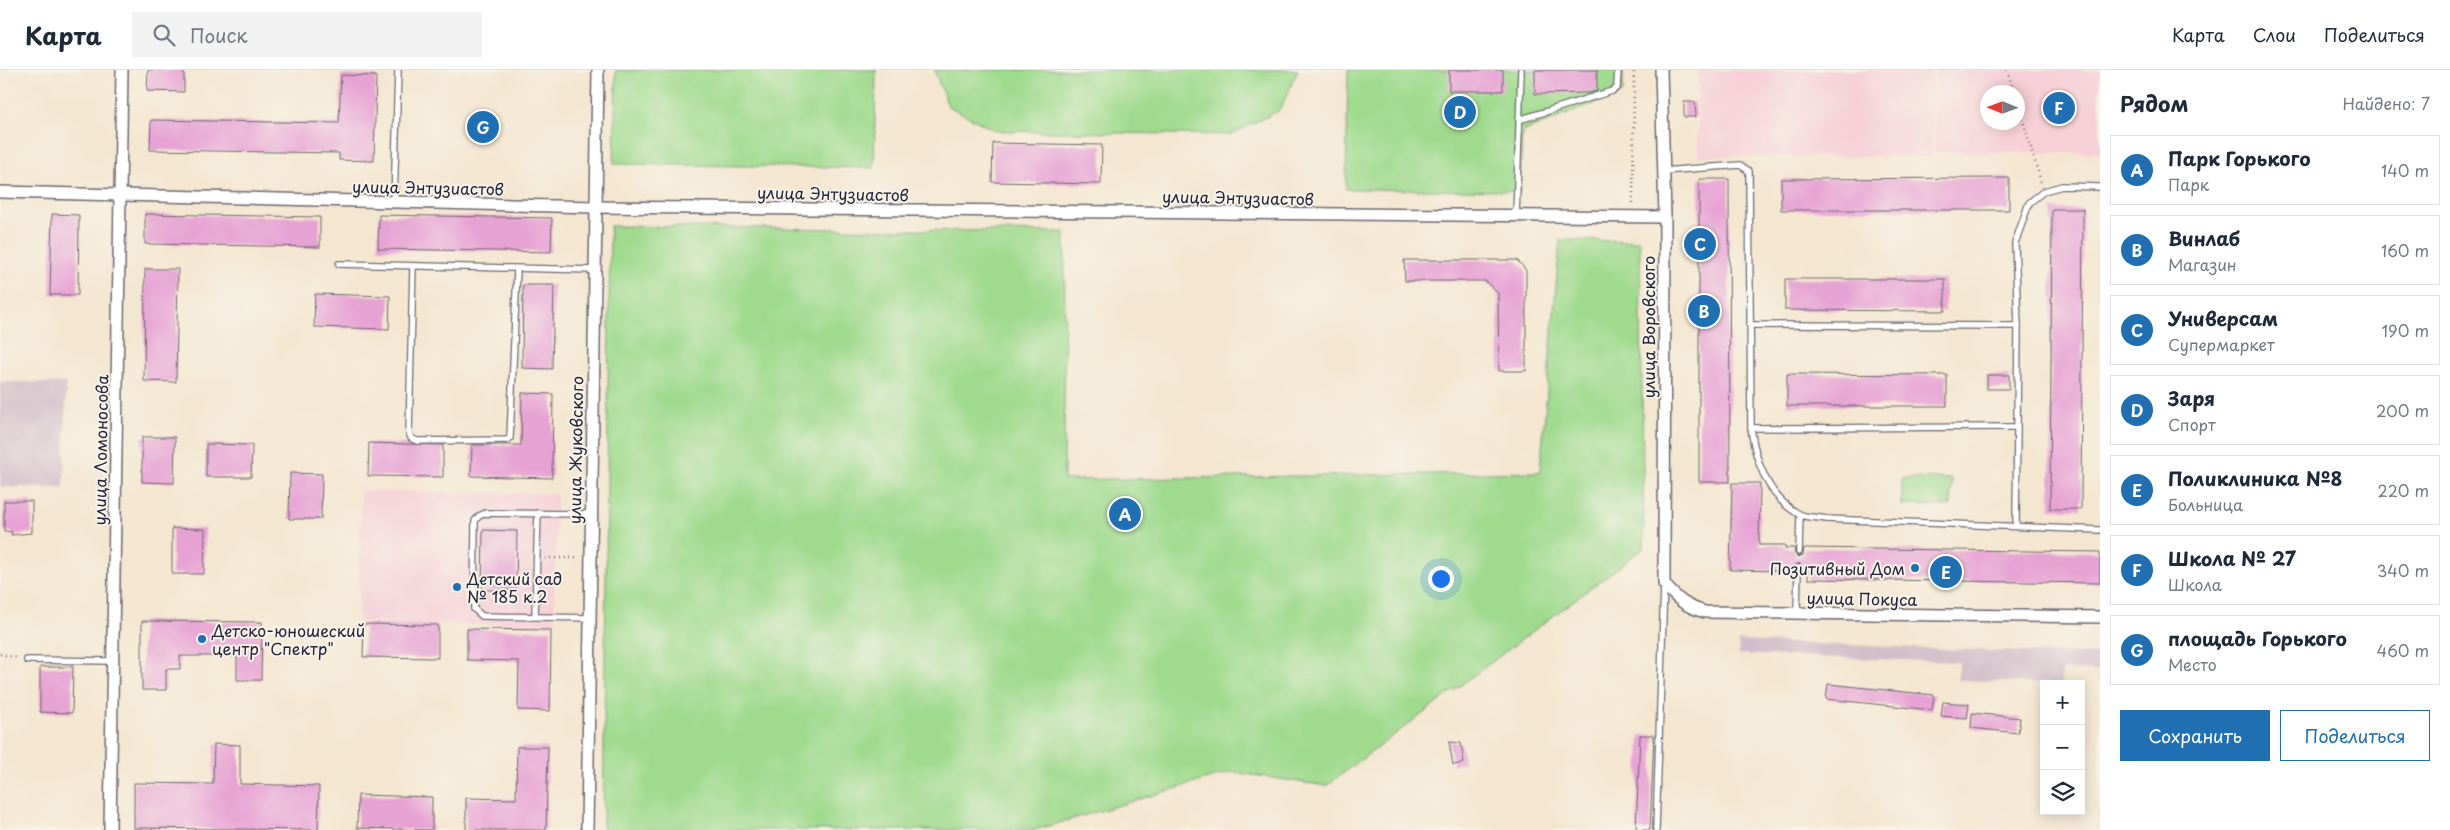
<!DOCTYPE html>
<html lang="ru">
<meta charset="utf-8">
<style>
body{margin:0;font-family:"Playpen Sans",sans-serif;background:#f2f2f3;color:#1f2937}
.controls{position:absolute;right:15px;bottom:15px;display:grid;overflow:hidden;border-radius:0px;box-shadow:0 2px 12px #0003}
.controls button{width:45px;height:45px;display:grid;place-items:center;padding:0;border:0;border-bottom:1px solid #e0e1e3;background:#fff;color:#1f2937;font:25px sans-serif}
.compass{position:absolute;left:1980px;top:15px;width:45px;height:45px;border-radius:50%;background:#fff;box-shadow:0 2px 12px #0003;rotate:271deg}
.you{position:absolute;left:1440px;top:508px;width:18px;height:18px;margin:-12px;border:4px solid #fff;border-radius:50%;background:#1a73e8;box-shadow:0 0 0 8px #1a73e833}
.badge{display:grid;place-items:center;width:32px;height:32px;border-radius:50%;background:#1f6fb2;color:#fff;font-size:16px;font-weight:700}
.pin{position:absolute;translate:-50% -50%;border:2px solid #fff;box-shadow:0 1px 5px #0006}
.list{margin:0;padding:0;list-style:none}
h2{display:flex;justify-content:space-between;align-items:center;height:65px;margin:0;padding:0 20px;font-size:21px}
h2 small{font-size:16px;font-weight:400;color:#747a83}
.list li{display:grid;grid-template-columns:32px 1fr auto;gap:15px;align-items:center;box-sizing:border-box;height:70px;margin:0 10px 10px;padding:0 10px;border:1px solid #e0e1e3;border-radius:0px}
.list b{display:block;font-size:19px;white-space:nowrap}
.list p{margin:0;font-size:16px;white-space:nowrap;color:#747a83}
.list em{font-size:16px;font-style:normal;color:#747a83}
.actions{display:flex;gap:10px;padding:15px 20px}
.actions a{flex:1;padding:11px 0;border:1px solid #1f6fb2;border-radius:0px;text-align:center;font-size:18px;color:#1f6fb2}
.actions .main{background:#1f6fb2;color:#fff}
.icon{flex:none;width:28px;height:28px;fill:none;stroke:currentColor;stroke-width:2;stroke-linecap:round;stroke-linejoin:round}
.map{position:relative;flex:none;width:2100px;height:760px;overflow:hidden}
header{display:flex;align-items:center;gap:30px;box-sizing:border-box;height:70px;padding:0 25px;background:#fff;border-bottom:1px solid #e0e1e3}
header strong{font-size:24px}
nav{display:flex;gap:28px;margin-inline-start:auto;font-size:18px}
.search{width:350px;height:45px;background:#f2f2f3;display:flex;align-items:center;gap:12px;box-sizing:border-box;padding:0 18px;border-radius:0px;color:#747a83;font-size:19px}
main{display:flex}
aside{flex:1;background:#fff}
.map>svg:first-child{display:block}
.built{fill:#f6cfd7;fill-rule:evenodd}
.industrial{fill:#d1bdc9}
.green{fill:#9fda8d;stroke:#607e64}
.building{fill:#e7a2d4}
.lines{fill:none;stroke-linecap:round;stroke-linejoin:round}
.lane-casing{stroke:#6c676f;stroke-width:8}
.street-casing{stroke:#6c676f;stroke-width:14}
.path{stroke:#6c676f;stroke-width:2.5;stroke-dasharray:1 4;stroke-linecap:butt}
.lane{stroke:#fff;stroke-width:5.5}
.street{stroke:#fff;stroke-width:11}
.poi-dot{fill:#1f6fb2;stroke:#f7f3e8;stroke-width:2}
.labels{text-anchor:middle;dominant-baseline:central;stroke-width:4;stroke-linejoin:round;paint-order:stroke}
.street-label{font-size:16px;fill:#22223b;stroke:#f7f3e8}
.poi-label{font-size:16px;fill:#22223b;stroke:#f7f3e8;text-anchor:start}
</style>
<header>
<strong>Карта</strong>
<div class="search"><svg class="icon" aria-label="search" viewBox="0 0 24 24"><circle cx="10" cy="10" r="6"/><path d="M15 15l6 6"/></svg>Поиск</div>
<nav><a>Карта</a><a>Слои</a><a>Поделиться</a></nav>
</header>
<main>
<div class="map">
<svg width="2100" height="760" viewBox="0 0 2100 760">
<rect width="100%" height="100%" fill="#f7f3e8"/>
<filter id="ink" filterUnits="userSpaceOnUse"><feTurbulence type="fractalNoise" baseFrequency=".02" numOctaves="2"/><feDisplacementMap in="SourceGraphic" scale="10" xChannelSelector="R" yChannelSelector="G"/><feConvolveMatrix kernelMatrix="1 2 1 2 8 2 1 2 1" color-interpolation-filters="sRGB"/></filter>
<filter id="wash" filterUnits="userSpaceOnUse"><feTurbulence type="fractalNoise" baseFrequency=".0096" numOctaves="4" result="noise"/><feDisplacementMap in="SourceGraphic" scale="20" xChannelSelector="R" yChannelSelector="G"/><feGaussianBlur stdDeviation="1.12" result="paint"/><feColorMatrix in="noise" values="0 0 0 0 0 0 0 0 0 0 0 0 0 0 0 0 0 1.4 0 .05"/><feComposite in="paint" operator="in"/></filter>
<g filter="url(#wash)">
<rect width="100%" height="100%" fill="#f4e6d0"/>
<!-- built -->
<g class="built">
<path d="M 1698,0 L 1932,0 L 1932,87 L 1698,86 Z"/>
<path d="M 1935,0 L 2100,0 L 2100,83 L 1934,82 ZM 1988,22 L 2018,22 L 2018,52 L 1988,52 Z"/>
<path d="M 361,421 L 557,424 L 554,556 L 358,552 Z"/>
</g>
<!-- industrial -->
<g class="industrial">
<path d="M 0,312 L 66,313 L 64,418 L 0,417 Z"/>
<path d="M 1739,571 L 2100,585 L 2100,601 L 2062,600 L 2061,614 L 1958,610 L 1959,592 L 1738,584 Z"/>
</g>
<!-- green -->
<g class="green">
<path d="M 616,0 L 876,0 L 874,98 L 614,94 Z"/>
<path d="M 934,0 L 1298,0 L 1280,40 L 1230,65 L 996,61 L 948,36 Z"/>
<path d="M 1348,0 L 1623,0 L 1623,22 L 1522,62 L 1520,121 L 1346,119 Z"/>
<path d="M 610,156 L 1065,162 L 1064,410 L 1540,402 L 1560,170 L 1640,171 L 1644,478 L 1326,716 L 1232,702 L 1035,760 L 603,760 Z"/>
<path d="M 1902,408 L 1952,409 L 1951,436 L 1902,435 Z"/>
</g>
<g id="blocks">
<!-- building -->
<g class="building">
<path d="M 148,0 L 184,0 L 184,22 L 147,21 Z"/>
<rect x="1449" y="0" width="54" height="21"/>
<path d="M 1535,0 L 1597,0 L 1597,21 L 1588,23 L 1535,24 Z"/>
<path d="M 341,5 L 376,6 L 374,91 L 339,90 L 339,83 L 150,80 L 151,50 L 339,53 Z"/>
<path d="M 1684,32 L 1695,32 L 1696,47 L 1684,47 Z"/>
<path d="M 993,73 L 1102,75 L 1101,114 L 992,112 Z"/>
<path d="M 2009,108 L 2009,140 L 1781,140 L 1781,109 Z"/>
<path d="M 1699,109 L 1729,109 L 1730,412 L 1699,412 Z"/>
<path d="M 2052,139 L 2083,139 L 2081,439 L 2050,439 Z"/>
<path d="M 52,144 L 79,145 L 78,225 L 50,225 Z"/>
<path d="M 145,144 L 320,147 L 320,177 L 145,174 Z"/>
<path d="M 379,145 L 552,148 L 551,182 L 378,179 Z"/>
<path d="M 1404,190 L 1517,190 L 1526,200 L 1526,301 L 1499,301 L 1498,223 L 1485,211 L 1405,211 Z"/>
<path d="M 145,199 L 178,199 L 176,312 L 144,311 Z"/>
<path d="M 1785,209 L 1945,209 L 1945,241 L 1785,240 Z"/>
<path d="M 523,215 L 554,215 L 552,299 L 522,298 Z"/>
<path d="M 315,224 L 390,226 L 389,259 L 314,257 Z"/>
<path d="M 1787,304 L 1947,305 L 1947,336 L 1787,336 Z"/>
<rect x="1987" y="305" width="22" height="14"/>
<path d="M 522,323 L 553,324 L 552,408 L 471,406 L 472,375 L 521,375 Z"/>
<path d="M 142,367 L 175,367 L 174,413 L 142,412 Z"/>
<path d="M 369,373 L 443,375 L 443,407 L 368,406 Z"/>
<path d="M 206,374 L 252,375 L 251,407 L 206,407 Z"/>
<path d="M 290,403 L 322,404 L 321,449 L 289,449 Z"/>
<path d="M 1732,413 L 1760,413 L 1759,475 L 1785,475 L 1785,478 L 1794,478 L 1795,484 L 1798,487 L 1803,485 L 1804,478 L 2100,482 L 2100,513 L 1808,509 L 1808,499 L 1803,498 L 1799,493 L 1793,498 L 1785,498 L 1785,501 L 1730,500 Z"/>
<path d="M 4,431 L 32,431 L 32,463 L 11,465 L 12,462 L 4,461 Z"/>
<path d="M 172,458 L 205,459 L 204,504 L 172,504 Z"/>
<path d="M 483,460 L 517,461 L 516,520 L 482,520 Z"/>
<path d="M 142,551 L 262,552 L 261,610 L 237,610 L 237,586 L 180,586 L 180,599 L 166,599 L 166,620 L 142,620 Z"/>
<path d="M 364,554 L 438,555 L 438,588 L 363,587 Z"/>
<path d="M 467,559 L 551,560 L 550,641 L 518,640 L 519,591 L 467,590 Z"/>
<path d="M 40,597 L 73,597 L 72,643 L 40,642 Z"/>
<path d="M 1828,614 L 1934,625 L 1932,640 L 1826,629 Z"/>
<path d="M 1943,632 L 1969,634 L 1967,648 L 1941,646 Z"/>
<path d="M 1972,643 L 2020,648 L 2018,663 L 1971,658 Z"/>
<path d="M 1640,665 L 1654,665 L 1650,760 L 1636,760 Z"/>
<path d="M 1449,672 L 1461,673 L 1464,693 L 1453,695 Z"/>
<path d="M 214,674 L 240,675 L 240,714 L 319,716 L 318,760 L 134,758 L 134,713 L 213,714 Z"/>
<path d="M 517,677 L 548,677 L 546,760 L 466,760 L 466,728 L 516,729 Z"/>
<path d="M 358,725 L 432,727 L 432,760 L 357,758 Z"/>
</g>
</g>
</g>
<g filter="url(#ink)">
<use href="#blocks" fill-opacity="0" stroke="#6c676f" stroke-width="1"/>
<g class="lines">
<defs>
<g id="lane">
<path d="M 1519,50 L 1612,21 L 1617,18 L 1618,0"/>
<path d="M 1663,101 L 1740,95 L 1749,101 L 1751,358 C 1755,390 1768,428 1799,444 C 1806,448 1818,447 1826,449 L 2100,460"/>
<path d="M 394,132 L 398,0"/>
<path d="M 1516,146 L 1521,0"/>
<path d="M 339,194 L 594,200"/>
<path d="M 413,196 L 409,363 L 411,368 L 417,371 L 507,370 L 510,368 L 517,199"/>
<path d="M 1750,255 L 2018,256"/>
<path d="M 1751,358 L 2016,357"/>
<path d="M 2016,456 L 2018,256 L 2015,173 L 2029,133 L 2044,121 L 2062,116 L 2100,117"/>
<path d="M 1799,482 L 1800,445"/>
<path d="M 1797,543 L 1798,498"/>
<path d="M 535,546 L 538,443"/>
<path d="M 589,548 L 482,546 L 474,539 L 475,451 L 479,446 L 486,443 L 590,444"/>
<path d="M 27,590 L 113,591"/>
<path d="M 1656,760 L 1664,514"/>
</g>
<g id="street">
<path d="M 1661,0 L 1665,147 L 1664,514 C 1677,529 1686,537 1705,542 L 2100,547"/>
<path d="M 0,122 L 595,137 L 1665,147"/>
<path d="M 110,760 L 122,0"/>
<path d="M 587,760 L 598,0"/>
</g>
</defs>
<!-- lane casing -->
<use href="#lane" class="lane-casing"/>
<!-- street casing -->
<use href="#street" class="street-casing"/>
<!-- path -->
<g class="path">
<path d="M 2007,0 L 2014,22"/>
<path d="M 2018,34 L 2041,112"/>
<path d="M 1633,133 L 1634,0"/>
<path d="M 545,488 L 577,488"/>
<path d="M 0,584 L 18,588"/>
</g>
<!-- lane -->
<use href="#lane" class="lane"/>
<!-- street -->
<use href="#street" class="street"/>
</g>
</g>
<!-- markers -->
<g class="poi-dot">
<circle cx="1915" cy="498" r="5"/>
<circle cx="457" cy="517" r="5"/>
<circle cx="202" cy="569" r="5"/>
</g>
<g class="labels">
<!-- street labels -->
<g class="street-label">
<text transform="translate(428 117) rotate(1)">улица Энтузиастов</text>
<text transform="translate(833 123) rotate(1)">улица Энтузиастов</text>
<text transform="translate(1238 127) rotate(1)">улица Энтузиастов</text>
<text transform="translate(1648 257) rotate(-90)">улица Воровского</text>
<text transform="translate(100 380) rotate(-89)">улица Ломоносова</text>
<text transform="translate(575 380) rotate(-89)">улица Жуковского</text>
<text transform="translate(1862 528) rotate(1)">улица Покуса</text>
</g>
<!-- poi labels -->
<g class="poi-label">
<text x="1905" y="498" text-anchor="end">Позитивный Дом</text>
<text x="467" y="508">Детский сад<tspan x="467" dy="18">№ 185 к.2</tspan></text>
<text x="212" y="560">Детско-юношеский<tspan x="212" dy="18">центр "Спектр"</tspan></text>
</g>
</g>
</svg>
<div class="controls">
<button>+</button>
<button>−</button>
<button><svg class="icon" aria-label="layers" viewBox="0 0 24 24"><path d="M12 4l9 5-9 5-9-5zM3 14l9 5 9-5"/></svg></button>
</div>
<svg class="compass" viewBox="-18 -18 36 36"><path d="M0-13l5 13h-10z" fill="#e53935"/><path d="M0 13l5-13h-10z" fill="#747a83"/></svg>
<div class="you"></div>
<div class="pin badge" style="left:1125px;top:444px">A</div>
<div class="pin badge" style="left:1704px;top:241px">B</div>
<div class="pin badge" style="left:1700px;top:174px">C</div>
<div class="pin badge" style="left:1460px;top:42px">D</div>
<div class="pin badge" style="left:1946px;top:502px">E</div>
<div class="pin badge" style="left:2059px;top:38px">F</div>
<div class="pin badge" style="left:483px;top:57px">G</div>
</div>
<aside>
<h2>Рядом<small>Найдено: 7</small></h2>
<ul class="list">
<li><span class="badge">A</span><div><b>Парк Горького</b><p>Парк</p></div><em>140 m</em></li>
<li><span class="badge">B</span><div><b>Винлаб</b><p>Магазин</p></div><em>160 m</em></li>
<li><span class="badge">C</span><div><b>Универсам</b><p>Супермаркет</p></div><em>190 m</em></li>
<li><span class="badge">D</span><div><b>Заря</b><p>Спорт</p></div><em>200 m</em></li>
<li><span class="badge">E</span><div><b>Поликлиника №8</b><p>Больница</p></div><em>220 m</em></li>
<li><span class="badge">F</span><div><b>Школа № 27</b><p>Школа</p></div><em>340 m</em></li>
<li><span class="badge">G</span><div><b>площадь Горького</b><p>Место</p></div><em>460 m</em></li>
</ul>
<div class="actions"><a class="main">Сохранить</a><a>Поделиться</a></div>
</aside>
</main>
